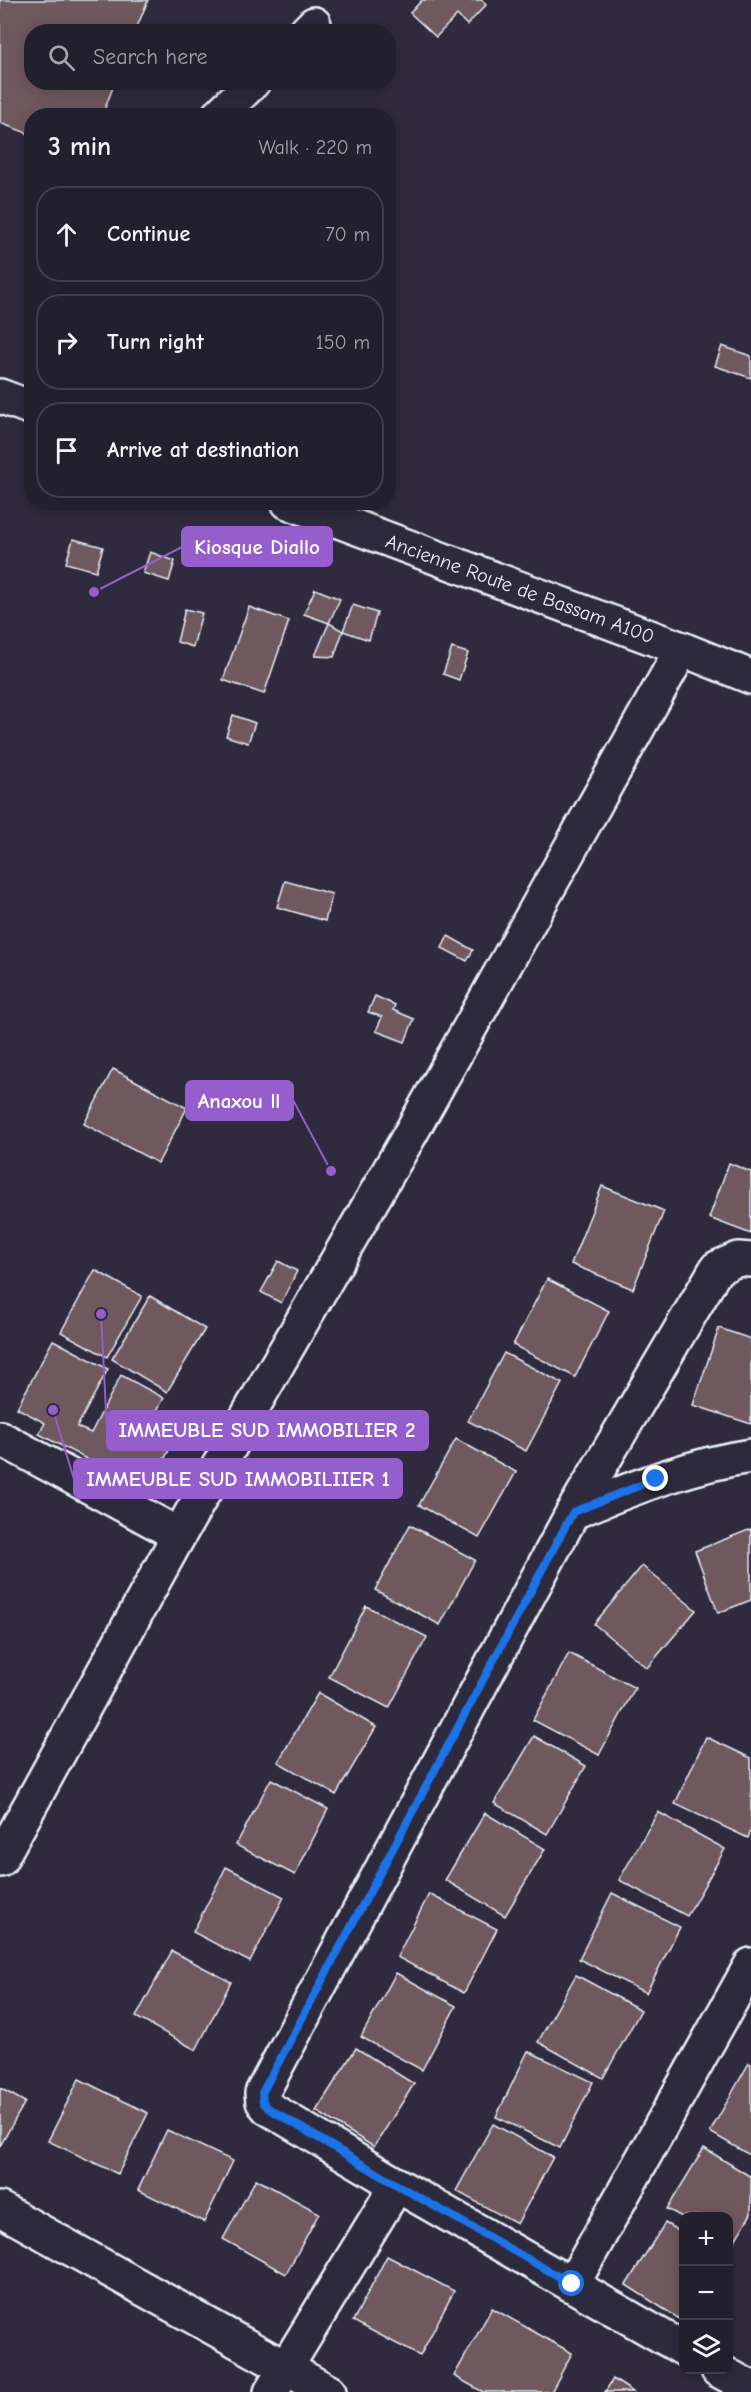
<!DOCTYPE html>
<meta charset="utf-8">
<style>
body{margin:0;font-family:"Comic Neue",sans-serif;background:#2b2836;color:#f1f3f6}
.controls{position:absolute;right:18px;bottom:18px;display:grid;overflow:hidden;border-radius:12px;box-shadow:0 3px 15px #0003}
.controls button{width:54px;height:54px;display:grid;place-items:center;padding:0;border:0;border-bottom:2px solid #403e4a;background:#23202e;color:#f1f3f6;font:30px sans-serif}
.stop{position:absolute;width:18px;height:18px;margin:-14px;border:4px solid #1a73e8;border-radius:50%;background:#fff}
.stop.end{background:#1a73e8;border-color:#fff;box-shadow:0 2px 6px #0008}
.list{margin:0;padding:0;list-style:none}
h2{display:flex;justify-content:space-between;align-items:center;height:78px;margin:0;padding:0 24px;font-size:26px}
h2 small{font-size:20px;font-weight:400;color:#a3a3aa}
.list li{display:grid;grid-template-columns:39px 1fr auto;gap:18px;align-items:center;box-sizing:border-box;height:96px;margin:0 12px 12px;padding:0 12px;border:2px solid #403e4a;border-radius:24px}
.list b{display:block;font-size:22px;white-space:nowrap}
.list em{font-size:20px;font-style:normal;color:#a3a3aa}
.icon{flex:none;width:33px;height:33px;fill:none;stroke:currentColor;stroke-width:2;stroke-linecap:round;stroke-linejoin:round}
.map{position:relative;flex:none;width:751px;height:2392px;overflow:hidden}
.search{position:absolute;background:#23202e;box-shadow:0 3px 15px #0003;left:24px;top:24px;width:372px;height:66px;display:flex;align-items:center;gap:15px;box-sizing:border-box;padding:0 21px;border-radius:24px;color:#a3a3aa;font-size:22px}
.panel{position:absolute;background:#23202e;box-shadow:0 3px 15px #0003;left:24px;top:108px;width:372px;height:402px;border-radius:24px}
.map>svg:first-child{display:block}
.building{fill:#6f585f;stroke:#e8f1f8;stroke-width:1.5}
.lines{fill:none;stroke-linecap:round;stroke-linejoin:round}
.minor-casing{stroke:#e8f1f8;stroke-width:38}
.major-casing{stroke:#e8f1f8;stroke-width:38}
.minor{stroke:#2f2a3d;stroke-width:33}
.major{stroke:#2f2a3d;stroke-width:33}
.route{stroke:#1a73e8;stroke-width:8}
.labels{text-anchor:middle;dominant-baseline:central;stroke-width:4.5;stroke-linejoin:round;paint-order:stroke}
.street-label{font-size:20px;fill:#e8f1f8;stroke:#2f2a3d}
.leader{fill:none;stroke:#965dcd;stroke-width:2}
.callout-dot{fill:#965dcd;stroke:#2f2a3d;stroke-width:2}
.callout{fill:#965dcd;stroke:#965dcd;stroke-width:2}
.callout-label{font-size:21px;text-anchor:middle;font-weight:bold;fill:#fff}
</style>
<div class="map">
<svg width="751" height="2392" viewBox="0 0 751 2392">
<rect width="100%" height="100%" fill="#2f2a3d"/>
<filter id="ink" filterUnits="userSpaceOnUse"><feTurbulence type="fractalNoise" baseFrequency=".0167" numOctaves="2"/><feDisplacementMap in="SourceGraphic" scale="12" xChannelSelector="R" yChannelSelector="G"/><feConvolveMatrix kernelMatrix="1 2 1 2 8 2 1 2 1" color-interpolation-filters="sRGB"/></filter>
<g filter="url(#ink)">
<!-- building -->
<g class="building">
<path d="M 0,0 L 148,0 L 135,32 L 32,32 L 32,82 L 115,82 L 102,116 L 32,116 L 32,135 L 0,123 Z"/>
<path d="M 422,0 L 482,0 L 486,5 L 467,25 L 457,15 L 436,37 L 410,13 Z"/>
<path d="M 722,346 L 751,356 L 751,378 L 715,366 Z"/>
<path d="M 73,539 L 103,547 L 96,571 L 66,563 Z"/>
<path d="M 150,552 L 175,561 L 169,581 L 143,573 Z"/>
<path d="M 315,589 L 340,599 L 329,623 L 304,614 Z"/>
<path d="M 353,605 L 377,613 L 369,640 L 343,631 Z"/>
<path d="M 249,607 L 289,621 L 264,694 L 223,680 Z"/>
<path d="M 185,609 L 202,613 L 193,647 L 177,642 Z"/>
<path d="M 329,623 L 343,631 L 334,657 L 315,656 Z"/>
<path d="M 452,648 L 468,653 L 459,680 L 443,674 Z"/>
<path d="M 233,715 L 255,723 L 248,743 L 226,736 Z"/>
<path d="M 285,881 L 332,894 L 325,921 L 277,907 Z"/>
<path d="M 448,936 L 473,950 L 467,961 L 442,948 Z"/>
<path d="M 375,996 L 395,1005 L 393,1010 L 414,1019 L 405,1042 L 376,1031 L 382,1017 L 368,1012 Z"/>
<path d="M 113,1069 L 187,1108 L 158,1163 L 84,1124 Z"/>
<path d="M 729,1163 L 751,1172 L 751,1234 L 709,1218 Z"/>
<path d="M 602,1186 L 664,1211 L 633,1289 L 571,1264 Z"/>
<path d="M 278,1261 L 297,1271 L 281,1303 L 261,1292 Z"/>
<path d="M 95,1270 L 142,1296 L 107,1357 L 61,1332 Z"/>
<path d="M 547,1279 L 609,1311 L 575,1377 L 513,1345 Z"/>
<path d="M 150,1296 L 205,1329 L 167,1392 L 112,1359 Z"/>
<path d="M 719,1328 L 751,1339 L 751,1424 L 693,1405 Z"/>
<path d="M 53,1340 L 108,1369 L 77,1427 L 91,1433 L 121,1375 L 164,1398 L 156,1412 L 182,1425 L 154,1479 L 134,1469 L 128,1481 L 39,1434 L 45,1423 L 17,1408 Z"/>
<path d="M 504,1353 L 562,1383 L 526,1451 L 468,1421 Z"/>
<path d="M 456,1439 L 516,1472 L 479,1538 L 419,1505 Z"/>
<path d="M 410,1525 L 475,1560 L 440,1625 L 375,1590 Z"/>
<path d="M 751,1529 L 751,1600 L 718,1613 L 695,1551 Z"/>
<path d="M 642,1566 L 696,1610 L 647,1668 L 594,1624 Z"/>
<path d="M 366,1606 L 427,1637 L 389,1708 L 329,1677 Z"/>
<path d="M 569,1653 L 635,1688 L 599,1755 L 533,1720 Z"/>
<path d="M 318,1693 L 376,1727 L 336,1795 L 278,1762 Z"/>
<path d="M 534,1736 L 586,1766 L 547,1834 L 494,1803 Z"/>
<path d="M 706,1737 L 751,1758 L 751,1830 L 748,1838 L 675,1804 Z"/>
<path d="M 271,1779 L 328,1809 L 295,1875 L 236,1845 Z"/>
<path d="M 658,1812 L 725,1849 L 687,1916 L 619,1880 Z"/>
<path d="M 485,1813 L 545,1849 L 505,1916 L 445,1880 Z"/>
<path d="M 226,1867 L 284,1897 L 250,1962 L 193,1932 Z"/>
<path d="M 612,1893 L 680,1927 L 646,1993 L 579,1959 Z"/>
<path d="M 429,1894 L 497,1929 L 464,1993 L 397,1957 Z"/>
<path d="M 172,1951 L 231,1982 L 196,2050 L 136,2017 Z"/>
<path d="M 396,1973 L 456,2006 L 422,2070 L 361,2037 Z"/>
<path d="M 576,1975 L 641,2010 L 603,2078 L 538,2042 Z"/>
<path d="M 356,2048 L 414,2084 L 374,2147 L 316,2111 Z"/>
<path d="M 528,2051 L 593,2082 L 560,2148 L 496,2117 Z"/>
<path d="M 749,2063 L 751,2064 L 751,2156 L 710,2132 Z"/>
<path d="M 79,2079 L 148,2113 L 118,2174 L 48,2141 Z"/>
<path d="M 0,2088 L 25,2102 L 0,2146 Z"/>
<path d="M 493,2124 L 553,2157 L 517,2224 L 456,2191 Z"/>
<path d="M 167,2130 L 233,2161 L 204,2222 L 138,2190 Z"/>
<path d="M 704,2148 L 751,2177 L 751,2214 L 731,2247 L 728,2245 L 728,2216 L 684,2216 L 684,2218 L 667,2209 Z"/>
<path d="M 256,2179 L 319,2213 L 286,2274 L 223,2239 Z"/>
<path d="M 665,2223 L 684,2234 L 684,2316 L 681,2320 L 626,2285 Z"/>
<path d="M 387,2256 L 454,2291 L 420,2356 L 353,2321 Z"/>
<path d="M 492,2308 L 572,2353 L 551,2392 L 483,2392 L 454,2376 Z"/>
<path d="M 613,2379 L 633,2392 L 605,2392 Z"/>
</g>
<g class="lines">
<defs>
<g id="minor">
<path d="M 306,32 L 314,24"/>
<path d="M 218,116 L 253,82"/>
<path d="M 0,1438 L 179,1535"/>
<path d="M 573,1512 C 631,1489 689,1465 751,1456"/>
<path d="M 0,1860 L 179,1535 L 412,1131 L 682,649"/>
<path d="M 0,2209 L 329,2392"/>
<path d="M 572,2285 L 751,1965"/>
<path d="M 684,2349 L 397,2185 L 268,2108 L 263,2102 L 262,2093 L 573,1512 L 717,1268 L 738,1259 L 751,1260"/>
<path d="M 718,2370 L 751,2388"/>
<path d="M 271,2392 L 397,2185"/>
</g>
<g id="major">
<path d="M 0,396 L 32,408"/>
<path d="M 288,502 L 682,649 L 751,677"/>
</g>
</defs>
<!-- minor casing -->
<use href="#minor" class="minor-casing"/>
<!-- major casing -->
<use href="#major" class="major-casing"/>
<!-- minor -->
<use href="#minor" class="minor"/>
<!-- major -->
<use href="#major" class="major"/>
</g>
</g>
<g class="lines" filter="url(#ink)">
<!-- route -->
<path class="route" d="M 572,2284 L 397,2185 L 268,2108 L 263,2102 L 262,2093 L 573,1512 L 656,1479"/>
</g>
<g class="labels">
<!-- street labels -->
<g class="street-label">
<text transform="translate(520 589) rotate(20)">Ancienne Route de Bassam A100</text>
</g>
</g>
<!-- callouts -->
<path class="leader" d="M94 592L182 547M331 1171L293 1100M101 1314L107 1430M53 1410L74 1479"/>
<g class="callout-dot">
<circle cx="94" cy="592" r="6"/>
<circle cx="331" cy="1171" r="6"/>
<circle cx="101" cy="1314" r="6"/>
<circle cx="53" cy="1410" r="6"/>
</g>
<g class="callout">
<rect x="182" y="527" width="150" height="39" rx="6"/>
<rect x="186" y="1081" width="107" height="39" rx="6"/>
<rect x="107" y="1411" width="321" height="39" rx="6"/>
<rect x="74" y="1459" width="328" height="39" rx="6"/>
</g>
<g class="callout-label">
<text x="257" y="554">Kiosque Diallo</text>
<text x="239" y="1108">Anaxou ll</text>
<text x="267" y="1437">IMMEUBLE SUD IMMOBILIER 2</text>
<text x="238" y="1486">IMMEUBLE SUD IMMOBILIIER 1</text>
</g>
</svg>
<div class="controls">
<button>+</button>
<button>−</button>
<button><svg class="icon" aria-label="layers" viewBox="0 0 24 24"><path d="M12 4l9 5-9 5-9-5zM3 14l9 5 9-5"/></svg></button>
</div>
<div class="stop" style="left:572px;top:2284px"></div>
<div class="stop end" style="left:656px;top:1479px"></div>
<div class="search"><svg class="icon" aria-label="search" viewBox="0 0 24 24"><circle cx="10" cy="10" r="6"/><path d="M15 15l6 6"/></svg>Search here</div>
<section class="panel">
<h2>3 min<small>Walk · 220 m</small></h2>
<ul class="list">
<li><svg class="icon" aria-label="ahead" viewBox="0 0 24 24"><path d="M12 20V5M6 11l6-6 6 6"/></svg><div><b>Continue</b></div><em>70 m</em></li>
<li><svg class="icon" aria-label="right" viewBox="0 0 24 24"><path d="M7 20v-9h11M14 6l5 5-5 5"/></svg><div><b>Turn right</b></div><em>150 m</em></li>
<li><svg class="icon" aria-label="arrive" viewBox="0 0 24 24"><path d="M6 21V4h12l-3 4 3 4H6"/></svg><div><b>Arrive at destination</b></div></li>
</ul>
</section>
</div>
